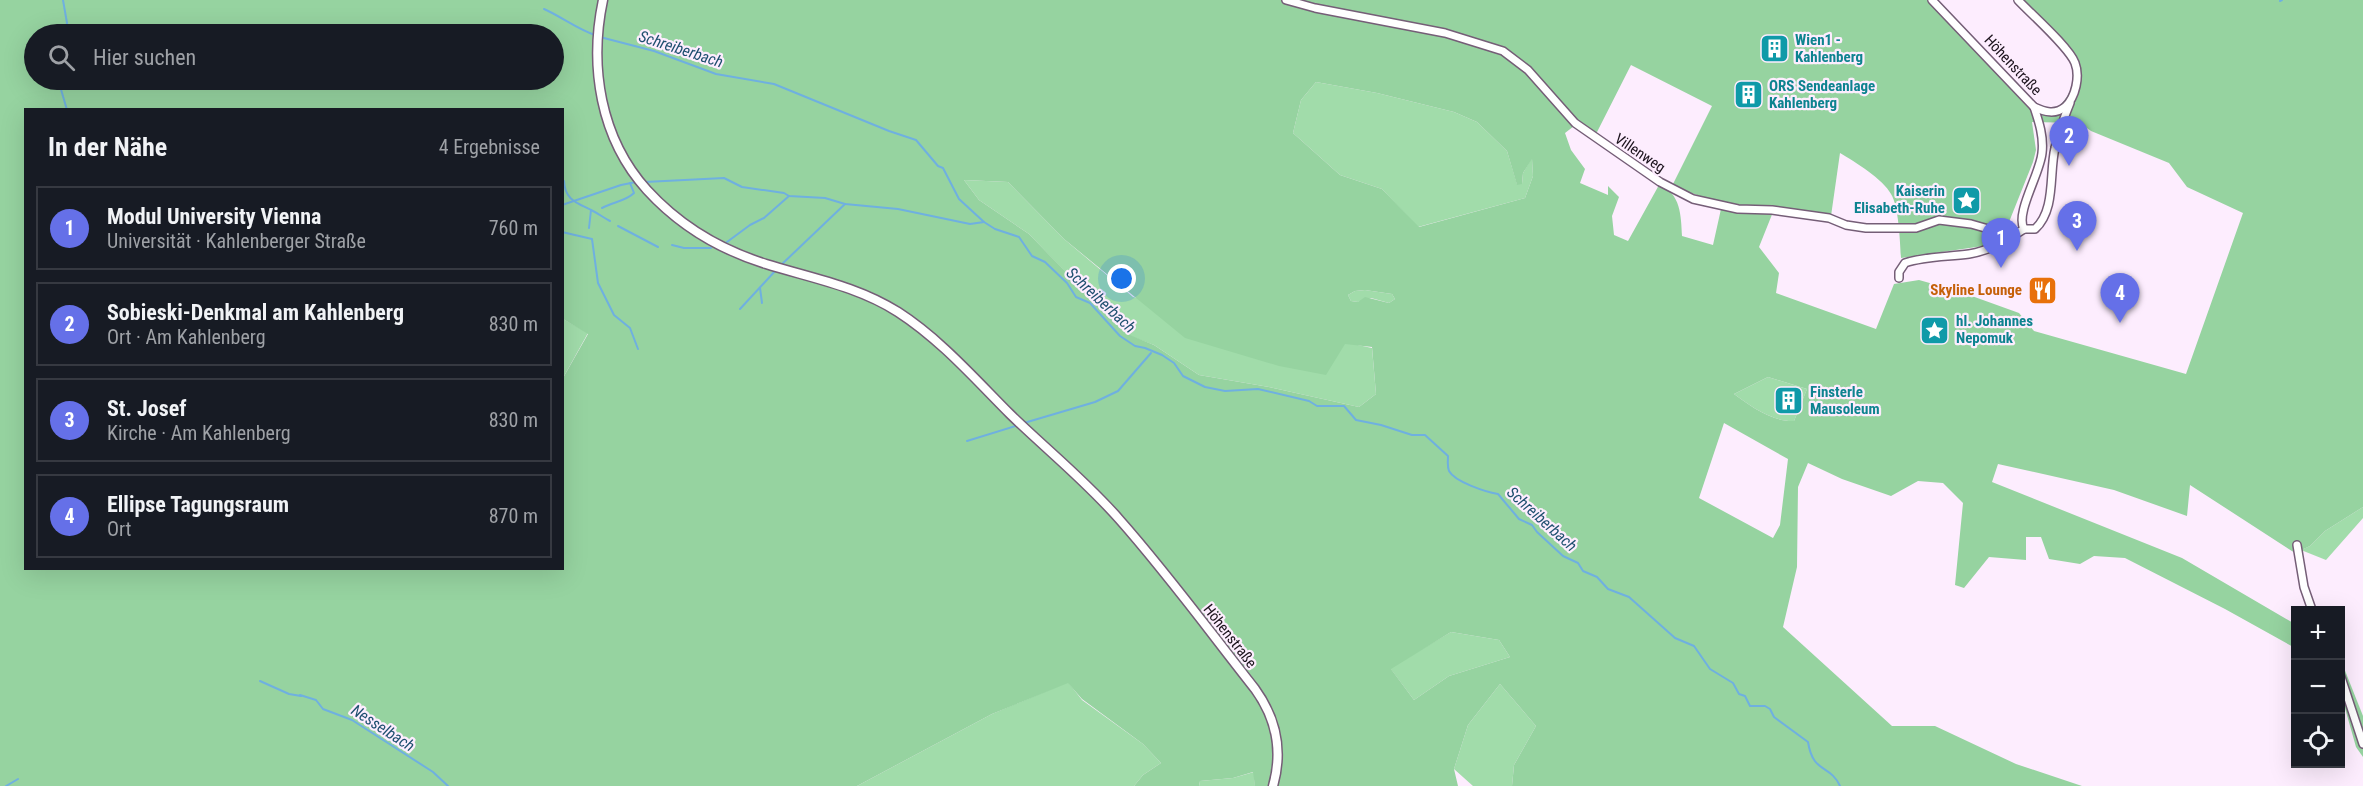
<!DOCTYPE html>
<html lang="de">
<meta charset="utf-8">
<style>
body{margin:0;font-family:"Roboto Condensed",sans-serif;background:#242831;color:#f1f3f6}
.controls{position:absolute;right:18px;bottom:18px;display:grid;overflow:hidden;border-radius:0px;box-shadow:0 6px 24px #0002}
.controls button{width:54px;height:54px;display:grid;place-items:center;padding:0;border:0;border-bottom:2px solid #363941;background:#171b24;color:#f1f3f6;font:30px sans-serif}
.you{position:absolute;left:1122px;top:279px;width:21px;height:21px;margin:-15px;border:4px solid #fff;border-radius:50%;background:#1a73e8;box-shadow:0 0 0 9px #1a73e833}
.badge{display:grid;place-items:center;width:39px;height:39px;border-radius:50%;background:#6570e8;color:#fff;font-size:20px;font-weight:700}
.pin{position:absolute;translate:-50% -50px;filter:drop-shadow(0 2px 3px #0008)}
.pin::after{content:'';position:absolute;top:32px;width:21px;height:18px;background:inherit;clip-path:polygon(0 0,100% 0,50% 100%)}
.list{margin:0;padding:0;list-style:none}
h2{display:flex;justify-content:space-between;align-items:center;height:78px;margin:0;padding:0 24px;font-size:26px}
h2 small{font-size:20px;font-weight:400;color:#9ea1a6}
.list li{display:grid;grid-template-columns:39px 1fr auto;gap:18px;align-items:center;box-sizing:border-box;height:84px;margin:0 12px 12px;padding:0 12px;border:2px solid #363941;border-radius:0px}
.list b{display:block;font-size:22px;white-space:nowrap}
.list p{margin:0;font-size:20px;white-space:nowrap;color:#9ea1a6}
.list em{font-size:20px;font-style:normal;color:#9ea1a6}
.icon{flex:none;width:33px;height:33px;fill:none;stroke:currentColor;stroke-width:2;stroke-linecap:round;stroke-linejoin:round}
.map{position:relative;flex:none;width:2363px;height:786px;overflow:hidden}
.search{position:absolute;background:#171b24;box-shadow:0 6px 24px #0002;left:24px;top:24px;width:540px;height:66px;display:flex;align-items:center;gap:15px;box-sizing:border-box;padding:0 21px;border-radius:33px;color:#9ea1a6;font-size:22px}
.panel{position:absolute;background:#171b24;box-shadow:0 6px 24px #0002;left:24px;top:108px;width:540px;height:462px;border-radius:0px}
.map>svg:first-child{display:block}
.green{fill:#a1dcaa}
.forest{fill:#96d3a0;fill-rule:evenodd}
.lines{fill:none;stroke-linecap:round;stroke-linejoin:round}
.stream{stroke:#6fb0e0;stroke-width:2}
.minor-casing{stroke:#755e77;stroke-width:10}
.tertiary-casing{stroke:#755e77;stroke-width:11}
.minor{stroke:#fff;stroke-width:7}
.tertiary{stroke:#fff;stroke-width:8}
.labels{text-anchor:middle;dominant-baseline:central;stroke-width:4.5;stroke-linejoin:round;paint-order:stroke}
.culture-label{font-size:15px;font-weight:bold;fill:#0d838f;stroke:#fdedfe;text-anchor:start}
.street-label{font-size:15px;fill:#1b121c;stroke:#fdedfe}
.food-label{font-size:15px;font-weight:bold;fill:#c56008;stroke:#fdedfe;text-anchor:end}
.water-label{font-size:16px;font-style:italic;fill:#1e4f6f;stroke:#fdedfe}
</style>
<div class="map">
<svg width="2363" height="786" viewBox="0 0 2363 786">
<rect width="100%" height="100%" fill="#fdedfe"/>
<!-- green -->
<g class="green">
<path d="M 1316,82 L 1377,93 L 1454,112 L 1477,122 L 1507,151 L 1517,184 L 1522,184 L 1523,173 L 1532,158 L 1533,176 L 1525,198 L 1418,227 L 1382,189 L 1340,175 L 1293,133 L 1301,100 Z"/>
<path d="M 964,180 L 1008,182 L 1064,239 L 1133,297 L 1372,348 L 1376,394 L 1359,407 L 1269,387 L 1199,375 L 1154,345 L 1125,334 L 1029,234 L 979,200 Z"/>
<path d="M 1365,290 L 1392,294 L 1395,299 L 1389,303 L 1371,298 L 1358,302 L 1351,301 L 1348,295 L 1355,291 Z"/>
<path d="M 563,319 L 588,333 L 563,378 Z"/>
<path d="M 1768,377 L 1807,389 L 1794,421 C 1773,422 1750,406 1734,394 Z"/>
<path d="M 2363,507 L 2363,518 L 2326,560 L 2301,550 L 2310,546 L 2325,531 Z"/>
<path d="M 1451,632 L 1499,640 L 1510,657 L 1449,676 L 1414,700 L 1390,668 Z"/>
<path d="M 1068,682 L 1082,700 L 1143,744 L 1161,763 L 1143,775 L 1134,786 L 857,786 L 992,714 Z"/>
<path d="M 1500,684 L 1536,726 L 1514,765 L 1512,786 L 1473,786 L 1454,769 L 1468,725 Z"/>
<path d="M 1254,772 L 1255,786 L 1199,786 L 1200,781 L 1233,778 Z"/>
</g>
<!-- forest -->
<g class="forest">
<path d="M 0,0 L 1935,0 L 2031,101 L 2040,107 L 2056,108 C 2074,96 2077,72 2067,54 L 2014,0 L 2363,0 L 2363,507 L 2325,531 L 2310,546 L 2295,553 L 2190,485 L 2187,516 L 2114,490 L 1998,464 L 1992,482 L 2182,558 L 2295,624 L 2295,648 L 2225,609 L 2125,558 L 2094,556 L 2080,564 L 2049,559 L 2041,537 L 2026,537 L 2026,560 L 1989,557 L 1964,588 L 1955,585 L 1963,503 L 1943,483 L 1918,481 L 1891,496 L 1842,479 L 1808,463 L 1798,487 L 1797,567 L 1783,627 L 1892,726 L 1935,726 L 2016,764 L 2082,786 L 1512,786 L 1514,765 L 1536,726 L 1500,684 L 1468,725 L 1454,769 L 1458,786 L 1255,786 L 1253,772 L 1233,778 L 1200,781 L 1199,786 L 1134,786 L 1143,775 L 1161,763 L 1143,744 L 1082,699 L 1068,683 L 992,714 L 857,786 L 0,786 ZM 34,34 L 554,34 L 554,80 L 34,80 ZM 1631,65 L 1712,106 L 1672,186 L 1728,206 L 1831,216 L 1840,153 C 1855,162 1883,179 1891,194 C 1899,207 1900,242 1901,258 L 1990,245 L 2005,232 L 2033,162 L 2036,150 L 2032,122 L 2080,123 L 2091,131 L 2169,163 L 2187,187 L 2243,213 L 2186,374 L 2034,331 L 2019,313 L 1958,291 L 1919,280 L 1894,284 L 1876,329 L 1776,293 L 1779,273 L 1759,247 L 1773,212 L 1759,214 L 1721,209 L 1713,245 L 1682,236 C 1681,216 1681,193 1659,185 L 1628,241 L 1614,235 L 1612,216 L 1619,197 L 1608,186 L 1608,195 L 1580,183 L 1585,169 L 1571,150 L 1565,133 L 1578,123 L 1595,136 ZM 1316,82 L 1377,93 L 1454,112 L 1477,122 L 1507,151 L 1517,185 L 1522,184 L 1523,173 L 1532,159 L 1533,176 L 1525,198 L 1419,227 L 1382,189 L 1340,175 L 1293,133 L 1301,100 ZM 26,110 L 562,110 L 563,319 L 588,334 L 563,378 L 562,568 L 26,568 ZM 964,180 L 1008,182 L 1064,239 L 1185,338 L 1279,366 L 1326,375 L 1345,344 L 1372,347 L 1376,394 L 1359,407 L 1269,387 L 1199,375 L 1154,345 L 1125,333 L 1029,234 L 979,200 ZM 1365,290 L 1392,294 L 1395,299 L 1389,303 L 1365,297 L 1358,302 L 1351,301 L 1348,295 L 1355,291 ZM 1768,377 L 1807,389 L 1794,421 C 1773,422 1750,406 1734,394 ZM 1724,423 L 1788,459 L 1780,525 L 1773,538 L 1699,498 ZM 1451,632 L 1499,640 L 1510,657 L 1449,676 L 1414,700 L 1391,669 Z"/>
<path d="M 2340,658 L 2363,716 L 2363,757 L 2356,747 L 2341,694 Z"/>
</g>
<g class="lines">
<!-- stream -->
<g class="stream">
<path d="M 63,0 L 67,23 L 65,34"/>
<path d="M 2280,1 L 2282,0"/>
<path d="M 544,9 C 562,17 577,29 595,35"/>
<path d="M 600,37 L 654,51 L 716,74 L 774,84 L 889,131 L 916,140 L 938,166 L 943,168 L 959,199 L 984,222 L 995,229 L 1019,237 L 1032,256 L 1045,262 L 1067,283 L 1076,297 L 1090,303 L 1120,336 L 1135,346 L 1145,348 L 1162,355 L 1174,363 L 1183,376 L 1205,387 L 1225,391 L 1258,389 L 1309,401 L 1317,406 L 1344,406 L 1356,420 L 1381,425 L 1412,435 L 1425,435 L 1448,456 C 1448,462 1447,466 1449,471 C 1455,482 1486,492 1498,494 L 1519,519 L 1532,525 L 1537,532 L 1563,556 L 1578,563 L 1583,571 L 1597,577 L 1608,589 L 1629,597 L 1675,638 L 1694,646 L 1710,669 L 1733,683 L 1739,694 L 1745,696 L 1750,706 L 1765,706 L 1770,709 L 1774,717 L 1808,742 C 1813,774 1830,764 1840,786"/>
<path d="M 60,80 L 60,86 L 67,110"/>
<path d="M 564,181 C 565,201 578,203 593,211 C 599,214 604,218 610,221"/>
<path d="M 645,182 L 724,178 L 742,187 L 784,193 L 789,196 L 825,198 L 845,204 L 898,209 L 970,224 L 984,222"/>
<path d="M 562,205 L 621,185 L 636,182"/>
<path d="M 602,208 C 613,202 626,201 634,193 L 630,183"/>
<path d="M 618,226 L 658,247"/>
<path d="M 589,228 L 591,210"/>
<path d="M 562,232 L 592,239 L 598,283 L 614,315 L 630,328 L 638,349"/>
<path d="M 727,242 L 750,225 L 764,218 L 789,196"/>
<path d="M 672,245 L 684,248 L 711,248"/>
<path d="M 780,266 L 845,204"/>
<path d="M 760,288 L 762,303"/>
<path d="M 740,309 L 776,270"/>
<path d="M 1024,423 L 1095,402 L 1118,391 L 1151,353"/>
<path d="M 967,441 L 1019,425"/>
<path d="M 260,681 L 289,694 L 301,696"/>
<path d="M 300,695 L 316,700 L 323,709 L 352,720 L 433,772 L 448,786"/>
<path d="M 6,786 L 18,779"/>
</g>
<defs>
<g id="minor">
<path d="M 1286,0 L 1315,8 L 1445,33 L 1503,51 L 1528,70 L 1575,123 L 1660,182 L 1693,199 L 1738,209 L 1772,210 L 1829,218 L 1846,225 L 1866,228 L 1916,228 L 1939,220 L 1971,224 L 2013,236"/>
<path d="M 1932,0 L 2034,107 C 2045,112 2055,115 2065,107 C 2076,97 2080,76 2075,63 C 2069,47 2031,14 2018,0"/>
<path d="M 2024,229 L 2035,229 C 2056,210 2049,173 2055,148 C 2058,133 2064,118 2070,103"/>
<path d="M 2024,229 C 2015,213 2040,174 2042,153 C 2044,137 2039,122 2034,107"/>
<path d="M 1899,278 L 1899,272 L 1905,263 C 1926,256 1948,257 1969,254 C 1989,251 2007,240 2024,229"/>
<path d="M 2297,545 L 2304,587 L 2312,610"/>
<path d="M 2340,674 L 2363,744"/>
</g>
<path id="tertiary" d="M 603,0 C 589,66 600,138 647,190 C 679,225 721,250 766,264 C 811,278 857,286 898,312 C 940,339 975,379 1010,414 C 1046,449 1086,481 1119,519 C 1167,573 1210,632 1255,689 C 1276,718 1283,751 1273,786"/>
</defs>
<!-- minor casing -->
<use href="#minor" class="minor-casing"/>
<!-- tertiary casing -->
<use href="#tertiary" class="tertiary-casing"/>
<!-- minor -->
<use href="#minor" class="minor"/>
<!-- tertiary -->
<use href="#tertiary" class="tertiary"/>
</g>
<!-- icons -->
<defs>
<symbol id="building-square" viewBox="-11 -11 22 22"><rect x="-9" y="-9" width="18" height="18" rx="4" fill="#0f9aa8" stroke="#fdedfe"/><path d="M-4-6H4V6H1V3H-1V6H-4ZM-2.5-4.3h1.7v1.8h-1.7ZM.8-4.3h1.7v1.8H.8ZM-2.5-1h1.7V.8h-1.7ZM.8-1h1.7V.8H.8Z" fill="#fff"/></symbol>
<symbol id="sight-square" viewBox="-11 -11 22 22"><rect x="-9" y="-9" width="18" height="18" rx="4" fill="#0f9aa8" stroke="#fdedfe"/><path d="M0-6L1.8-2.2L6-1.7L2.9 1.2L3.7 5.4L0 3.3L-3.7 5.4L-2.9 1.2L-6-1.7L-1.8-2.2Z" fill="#fff"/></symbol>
<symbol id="restaurant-square" viewBox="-11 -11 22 22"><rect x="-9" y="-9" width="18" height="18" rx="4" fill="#e8710a" stroke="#fdedfe"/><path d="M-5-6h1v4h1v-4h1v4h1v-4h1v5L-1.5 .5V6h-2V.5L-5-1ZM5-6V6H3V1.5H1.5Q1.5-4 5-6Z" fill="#fff"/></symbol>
</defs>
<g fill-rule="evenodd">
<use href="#building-square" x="1758" y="32" width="33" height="33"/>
<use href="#building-square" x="1732" y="78" width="33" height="33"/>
<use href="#sight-square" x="1950" y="184" width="33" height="33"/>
<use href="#restaurant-square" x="2026" y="274" width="33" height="33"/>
<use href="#sight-square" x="1918" y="314" width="33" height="33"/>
<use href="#building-square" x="1772" y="384" width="33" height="33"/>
</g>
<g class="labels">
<!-- culture labels -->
<g class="culture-label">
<text x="1795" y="40">Wien1 -<tspan x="1795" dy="17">Kahlenberg</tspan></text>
<text x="1769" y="86">ORS Sendeanlage<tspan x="1769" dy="17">Kahlenberg</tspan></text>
<text x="1945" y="191" text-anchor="end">Kaiserin<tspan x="1945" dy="17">Elisabeth-Ruhe</tspan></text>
<text x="1956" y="321">hl. Johannes<tspan x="1956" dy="17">Nepomuk</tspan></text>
<text x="1810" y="392">Finsterle<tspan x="1810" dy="17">Mausoleum</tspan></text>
</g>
<!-- street labels -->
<g class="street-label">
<text transform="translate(2013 65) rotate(47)">Höhenstraße</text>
<text transform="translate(1640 153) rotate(34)">Villenweg</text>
<text transform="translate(1230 636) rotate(52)">Höhenstraße</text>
</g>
<!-- food labels -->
<g class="food-label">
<text x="2022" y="290">Skyline Lounge</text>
</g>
<!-- water labels -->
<g class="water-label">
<text transform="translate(681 49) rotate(18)">Schreiberbach</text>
<text transform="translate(1101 300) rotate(43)">Schreiberbach</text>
<text transform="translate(1542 519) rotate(42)">Schreiberbach</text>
<text transform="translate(383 728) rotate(33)">Nesselbach</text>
</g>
</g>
</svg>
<div class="controls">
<button>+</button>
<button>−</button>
<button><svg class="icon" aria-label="locate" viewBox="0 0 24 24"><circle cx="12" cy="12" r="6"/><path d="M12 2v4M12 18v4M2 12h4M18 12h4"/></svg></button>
</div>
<div class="you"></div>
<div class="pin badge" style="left:2001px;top:268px">1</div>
<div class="pin badge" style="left:2069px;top:166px">2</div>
<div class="pin badge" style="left:2077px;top:251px">3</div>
<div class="pin badge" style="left:2120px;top:323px">4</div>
<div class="search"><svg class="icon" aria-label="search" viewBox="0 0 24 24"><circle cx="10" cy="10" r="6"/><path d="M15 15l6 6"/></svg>Hier suchen</div>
<section class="panel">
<h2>In der Nähe<small>4 Ergebnisse</small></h2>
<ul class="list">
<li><span class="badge">1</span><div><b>Modul University Vienna</b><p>Universität · Kahlenberger Straße</p></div><em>760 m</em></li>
<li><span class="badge">2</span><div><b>Sobieski-Denkmal am Kahlenberg</b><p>Ort · Am Kahlenberg</p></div><em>830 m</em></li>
<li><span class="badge">3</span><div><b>St. Josef</b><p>Kirche · Am Kahlenberg</p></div><em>830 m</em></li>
<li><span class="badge">4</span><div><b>Ellipse Tagungsraum</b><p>Ort</p></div><em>870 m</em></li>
</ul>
</section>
</div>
